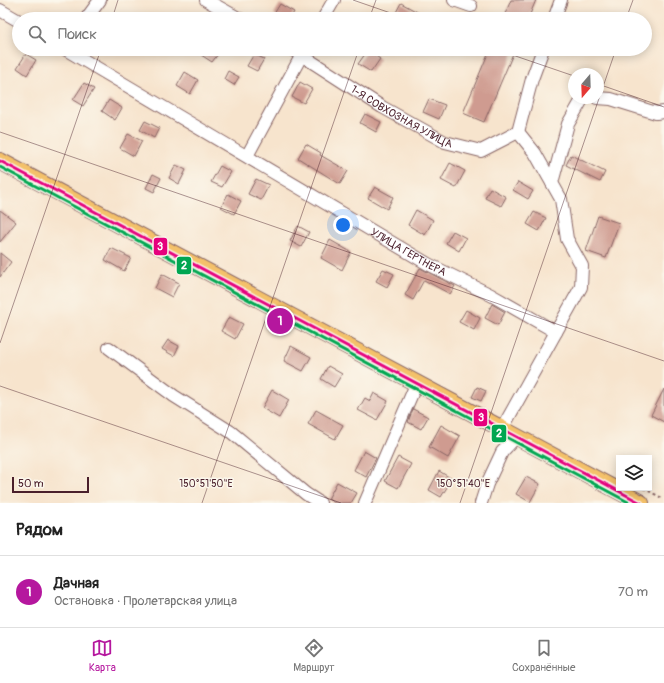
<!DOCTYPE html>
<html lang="ru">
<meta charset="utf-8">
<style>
body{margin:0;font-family:Pangolin,sans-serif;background:#f2f2f2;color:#222}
.controls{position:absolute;right:12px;bottom:12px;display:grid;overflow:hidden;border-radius:0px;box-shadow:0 2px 10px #0003}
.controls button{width:36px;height:36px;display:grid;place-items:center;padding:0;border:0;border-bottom:1px solid #e0e0e0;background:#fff;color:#222;font:20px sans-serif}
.compass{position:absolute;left:568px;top:68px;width:36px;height:36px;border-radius:50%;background:#fff;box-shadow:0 2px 10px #0003;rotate:199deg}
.scale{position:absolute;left:12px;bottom:10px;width:77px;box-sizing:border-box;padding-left:4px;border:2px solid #4a1f2b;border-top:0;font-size:11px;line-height:14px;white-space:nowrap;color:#4a1f2b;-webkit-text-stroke:3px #fbf7ec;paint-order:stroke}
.you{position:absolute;left:343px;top:225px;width:14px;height:14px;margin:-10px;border:3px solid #fff;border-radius:50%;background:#1a73e8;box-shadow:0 0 0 6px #1a73e833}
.badge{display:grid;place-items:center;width:26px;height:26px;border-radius:50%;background:#b5179e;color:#fff;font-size:13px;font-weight:700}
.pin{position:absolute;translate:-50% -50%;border:2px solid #fff;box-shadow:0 1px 4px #0006}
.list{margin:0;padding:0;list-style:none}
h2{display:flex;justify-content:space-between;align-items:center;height:52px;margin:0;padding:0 16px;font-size:17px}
h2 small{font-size:13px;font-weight:400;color:#767676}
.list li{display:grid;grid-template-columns:26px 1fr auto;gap:12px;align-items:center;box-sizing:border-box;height:72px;padding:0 16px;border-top:1px solid #e0e0e0}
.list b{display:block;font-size:15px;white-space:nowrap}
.list p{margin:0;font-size:13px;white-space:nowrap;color:#767676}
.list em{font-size:13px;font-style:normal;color:#767676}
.icon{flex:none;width:22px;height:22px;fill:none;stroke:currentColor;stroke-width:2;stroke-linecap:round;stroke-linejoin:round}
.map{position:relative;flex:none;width:664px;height:503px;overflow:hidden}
.search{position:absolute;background:#fff;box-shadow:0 2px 10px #0003;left:12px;right:12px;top:12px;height:44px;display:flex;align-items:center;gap:10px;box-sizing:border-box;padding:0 14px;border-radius:22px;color:#767676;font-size:15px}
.sheet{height:124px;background:#fff}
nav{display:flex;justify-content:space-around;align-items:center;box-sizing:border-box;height:56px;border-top:1px solid #e0e0e0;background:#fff;font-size:11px;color:#767676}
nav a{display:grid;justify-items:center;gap:2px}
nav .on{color:#b5179e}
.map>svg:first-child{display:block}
.building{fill:#cf9b90}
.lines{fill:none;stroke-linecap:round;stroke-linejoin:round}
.minor-casing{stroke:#876464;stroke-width:14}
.major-casing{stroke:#876464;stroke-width:18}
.path{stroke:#876464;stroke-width:2;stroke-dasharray:3 3;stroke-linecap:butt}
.minor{stroke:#fff;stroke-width:12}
.major{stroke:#f4c16a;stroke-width:16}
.bus-1-casing{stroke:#fbf7ec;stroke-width:6}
.bus-2-casing{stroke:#fbf7ec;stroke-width:6}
.bus-1{stroke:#e5007d;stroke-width:3}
.bus-2{stroke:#00a651;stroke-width:3}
.ticks{fill:none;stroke:#4a1f2b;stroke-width:1;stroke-opacity:0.45}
.labels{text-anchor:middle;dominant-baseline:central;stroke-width:3;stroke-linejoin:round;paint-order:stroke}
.street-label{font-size:11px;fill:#4a1f2b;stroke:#fbf7ec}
.ticks-label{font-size:10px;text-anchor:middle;fill:#4a1f2b;stroke:#fbf7ec;stroke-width:3;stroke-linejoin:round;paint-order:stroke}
.line-badge{stroke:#fbf7ec;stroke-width:1.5}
.badge-label{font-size:11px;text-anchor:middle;font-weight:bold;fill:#fff}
</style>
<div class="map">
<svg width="664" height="503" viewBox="0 0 664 503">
<rect width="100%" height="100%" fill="#fbf7ec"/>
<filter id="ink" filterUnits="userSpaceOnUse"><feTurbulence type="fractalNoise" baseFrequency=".025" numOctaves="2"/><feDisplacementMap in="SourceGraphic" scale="8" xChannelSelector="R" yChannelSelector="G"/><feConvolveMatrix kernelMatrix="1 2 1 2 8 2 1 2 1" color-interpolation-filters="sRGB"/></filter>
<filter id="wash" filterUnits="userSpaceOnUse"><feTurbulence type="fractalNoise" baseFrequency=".012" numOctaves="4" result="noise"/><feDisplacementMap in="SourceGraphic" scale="16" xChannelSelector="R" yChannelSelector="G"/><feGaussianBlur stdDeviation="0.9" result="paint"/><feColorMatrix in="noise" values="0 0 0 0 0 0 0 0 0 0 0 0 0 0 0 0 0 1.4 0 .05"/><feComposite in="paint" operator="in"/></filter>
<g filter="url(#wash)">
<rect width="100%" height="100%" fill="#f7e4cd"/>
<g id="blocks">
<!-- building -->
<g class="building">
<path d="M 511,0 L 536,0 L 528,19 L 503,19 Z"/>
<path d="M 401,3 L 430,19 L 399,19 L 394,16 Z"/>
<path d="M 280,4 L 294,12 L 290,19 L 282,19 L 274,14 Z"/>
<path d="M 192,49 L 222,49 L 212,62 Z"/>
<path d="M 490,49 L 515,49 L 484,122 L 463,113 Z"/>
<path d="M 368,50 L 380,59 L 371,72 L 358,64 Z"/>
<path d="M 26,54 L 36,60 L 27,75 L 17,68 Z"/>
<path d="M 254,54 L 264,59 L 257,71 L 247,66 Z"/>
<path d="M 228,71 L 239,77 L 234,85 L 224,79 Z"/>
<path d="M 185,72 L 198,80 L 190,94 L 177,86 Z"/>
<path d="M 300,82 L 312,89 L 304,103 L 292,97 Z"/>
<path d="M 84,83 L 94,89 L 83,106 L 73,100 Z"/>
<path d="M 429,99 L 445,105 L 439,119 L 423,112 Z"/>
<path d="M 109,100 L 122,108 L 115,120 L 102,111 Z"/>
<path d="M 365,114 L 381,122 L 376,132 L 360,123 Z"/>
<path d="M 145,121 L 159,128 L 154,138 L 140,130 Z"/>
<path d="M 128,134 L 142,141 L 134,156 L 120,148 Z"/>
<path d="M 306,144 L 321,153 L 320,155 L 348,171 L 340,184 L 298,158 Z"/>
<path d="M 571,155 L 605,172 L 600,182 L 566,165 Z"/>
<path d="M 450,163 L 465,171 L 456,188 L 441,180 Z"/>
<path d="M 176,165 L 186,170 L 179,184 L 169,178 Z"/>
<path d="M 220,166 L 231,172 L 222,187 L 211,182 Z"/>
<path d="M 153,174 L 161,178 L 154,192 L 146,188 Z"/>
<path d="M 256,179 L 269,185 L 261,200 L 248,194 Z"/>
<path d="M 518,182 L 533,191 L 528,199 L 513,190 Z"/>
<path d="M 375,187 L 393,197 L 387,209 L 368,198 Z"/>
<path d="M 490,188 L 506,197 L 501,206 L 485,198 Z"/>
<path d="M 228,194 L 241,201 L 234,214 L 221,207 Z"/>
<path d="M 0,210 L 16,222 L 0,242 Z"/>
<path d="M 416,210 L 433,220 L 425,235 L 408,225 Z"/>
<path d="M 534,212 L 546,218 L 539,231 L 527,224 Z"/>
<path d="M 598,216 L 619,223 L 606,258 L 586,251 Z"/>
<path d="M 298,226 L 309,232 L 301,247 L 290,241 Z"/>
<path d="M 453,231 L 466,238 L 459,251 L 446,243 Z"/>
<path d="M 330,240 L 351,252 L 342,270 L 321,258 Z"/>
<path d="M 111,248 L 131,258 L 124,271 L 105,260 Z"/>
<path d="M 0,253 L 11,262 L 0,277 Z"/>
<path d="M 420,268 L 455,286 L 450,294 L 424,280 L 413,300 L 405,295 Z"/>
<path d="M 383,269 L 394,274 L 387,287 L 376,281 Z"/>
<path d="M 162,274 L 179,283 L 172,297 L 155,288 Z"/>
<path d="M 492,304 L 505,312 L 498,325 L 485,318 Z"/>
<path d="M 466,310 L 480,318 L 474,330 L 459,322 Z"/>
<path d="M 229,317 L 243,324 L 235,339 L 221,331 Z"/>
<path d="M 168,340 L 179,346 L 174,356 L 162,349 Z"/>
<path d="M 291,346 L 311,357 L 303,371 L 284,361 Z"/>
<path d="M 328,366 L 342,374 L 334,387 L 321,379 Z"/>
<path d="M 477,387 L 486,391 L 481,401 L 472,397 Z"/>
<path d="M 664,389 L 664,422 L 651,415 Z"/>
<path d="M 272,390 L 289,400 L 279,418 L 262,408 Z"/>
<path d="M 374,393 L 388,401 L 377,420 L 358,410 L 365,398 L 370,401 Z"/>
<path d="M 413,409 L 428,417 L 421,429 L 408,422 Z"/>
<path d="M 316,410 L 343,425 L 335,439 L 308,424 Z"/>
<path d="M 441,425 L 460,436 L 448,458 L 429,447 Z"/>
<path d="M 364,451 L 376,458 L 366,477 L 354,470 Z"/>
<path d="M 398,457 L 411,464 L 398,488 L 385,481 Z"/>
<path d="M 439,471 L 452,479 L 441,497 L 429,490 Z"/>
<path d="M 526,477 L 540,484 L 530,502 L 516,494 Z"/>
<path d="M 337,482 L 357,493 L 351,503 L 335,503 L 328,499 Z"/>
</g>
</g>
</g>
<g filter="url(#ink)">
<use href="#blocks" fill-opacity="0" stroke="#876464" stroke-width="1"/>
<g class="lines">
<defs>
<g id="minor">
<path d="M 206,0 L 240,19"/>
<path d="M 454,0 L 471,6"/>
<path d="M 0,10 L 19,21"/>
<path d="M 86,19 L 100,0"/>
<path d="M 323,19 L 334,0"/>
<path d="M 554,19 L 561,0"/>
<path id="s1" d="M 65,49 L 428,264 L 491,295 L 556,332"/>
<path id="s2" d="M 292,49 L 382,107 L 445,142 L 481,151 L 518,132"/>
<path d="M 597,98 L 611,99 L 656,113 L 664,112"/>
<path d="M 518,132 L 532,79 L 543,49"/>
<path d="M 247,156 L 305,49"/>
<path d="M 552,183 L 568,124 L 583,98"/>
<path d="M 109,348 L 174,396 L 231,432 L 306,494 L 320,503"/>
<path d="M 502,429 L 581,287 L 582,266 L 567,239 L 561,199 L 535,153 L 518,132"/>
<path d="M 365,503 L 417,382"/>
<path d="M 481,503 L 487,484 L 502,452 L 517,436"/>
</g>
<path id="major" d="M 0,161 L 641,503"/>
</defs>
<!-- minor casing -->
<use href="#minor" class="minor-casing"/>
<!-- major casing -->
<use href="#major" class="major-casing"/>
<!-- path -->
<path class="path" d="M 643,488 L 664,499"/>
<!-- minor -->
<use href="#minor" class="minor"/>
<!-- major -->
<use href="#major" class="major"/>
<defs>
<path id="bus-1" d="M 0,161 L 641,503"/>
<path id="bus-2" d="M 0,167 L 630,503"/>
</defs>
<!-- bus-1 casing -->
<use href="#bus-1" class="bus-1-casing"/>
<!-- bus-2 casing -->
<use href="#bus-2" class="bus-2-casing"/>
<!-- bus-1 -->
<use href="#bus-1" class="bus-1"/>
<!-- bus-2 -->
<use href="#bus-2" class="bus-2"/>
</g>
</g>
<!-- ticks -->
<path class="ticks" d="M 353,0 L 408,19M 112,19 L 118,0M 369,19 L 376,0M 626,19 L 633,0M 495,49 L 574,76M 598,84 L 664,107M 0,132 L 664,361M 0,343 L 101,49M 0,386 L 341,503M 202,503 L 359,49M 460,503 L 616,49"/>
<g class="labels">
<!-- street labels -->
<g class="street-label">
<text stroke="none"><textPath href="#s2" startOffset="129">1-Я СОВХОЗНАЯ УЛИЦА</textPath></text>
<text stroke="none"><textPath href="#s1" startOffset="399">УЛИЦА ГЕРТНЕРА</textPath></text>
</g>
</g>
<g class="ticks-label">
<text x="206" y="487">150°51'50"E</text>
<text x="463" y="487">150°51'40"E</text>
</g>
<g class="line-badge">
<rect x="153" y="237" width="15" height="19" rx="4" fill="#e5007d"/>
<rect x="176" y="256" width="16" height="19" rx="4" fill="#00a651"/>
<rect x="473" y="408" width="15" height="19" rx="4" fill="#e5007d"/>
<rect x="491" y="424" width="16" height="19" rx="4" fill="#00a651"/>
</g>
<g class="badge-label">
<text x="160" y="250">3</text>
<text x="184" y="269">2</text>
<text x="481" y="421">3</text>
<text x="499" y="437">2</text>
</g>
</svg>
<div class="controls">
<button><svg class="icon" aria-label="layers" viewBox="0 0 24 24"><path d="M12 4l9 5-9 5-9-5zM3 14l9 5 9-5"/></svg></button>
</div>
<svg class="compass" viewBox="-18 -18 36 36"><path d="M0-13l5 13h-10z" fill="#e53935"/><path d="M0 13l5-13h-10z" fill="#767676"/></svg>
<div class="scale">50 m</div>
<div class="you"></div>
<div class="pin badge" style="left:280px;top:321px">1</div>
<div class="search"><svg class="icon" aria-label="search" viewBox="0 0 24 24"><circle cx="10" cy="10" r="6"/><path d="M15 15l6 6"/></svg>Поиск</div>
</div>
<section class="sheet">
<h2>Рядом<small></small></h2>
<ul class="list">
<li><span class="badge">1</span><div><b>Дачная</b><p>Остановка · Пролетарская улица</p></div><em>70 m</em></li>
</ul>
</section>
<nav>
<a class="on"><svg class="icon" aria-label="map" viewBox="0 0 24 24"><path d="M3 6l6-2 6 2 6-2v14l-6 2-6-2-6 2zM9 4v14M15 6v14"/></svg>Карта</a>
<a><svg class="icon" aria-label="directions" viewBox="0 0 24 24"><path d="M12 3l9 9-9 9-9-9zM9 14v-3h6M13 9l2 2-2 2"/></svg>Маршрут</a>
<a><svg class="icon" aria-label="saved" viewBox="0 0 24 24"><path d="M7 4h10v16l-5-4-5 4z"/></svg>Сохранённые</a>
</nav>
